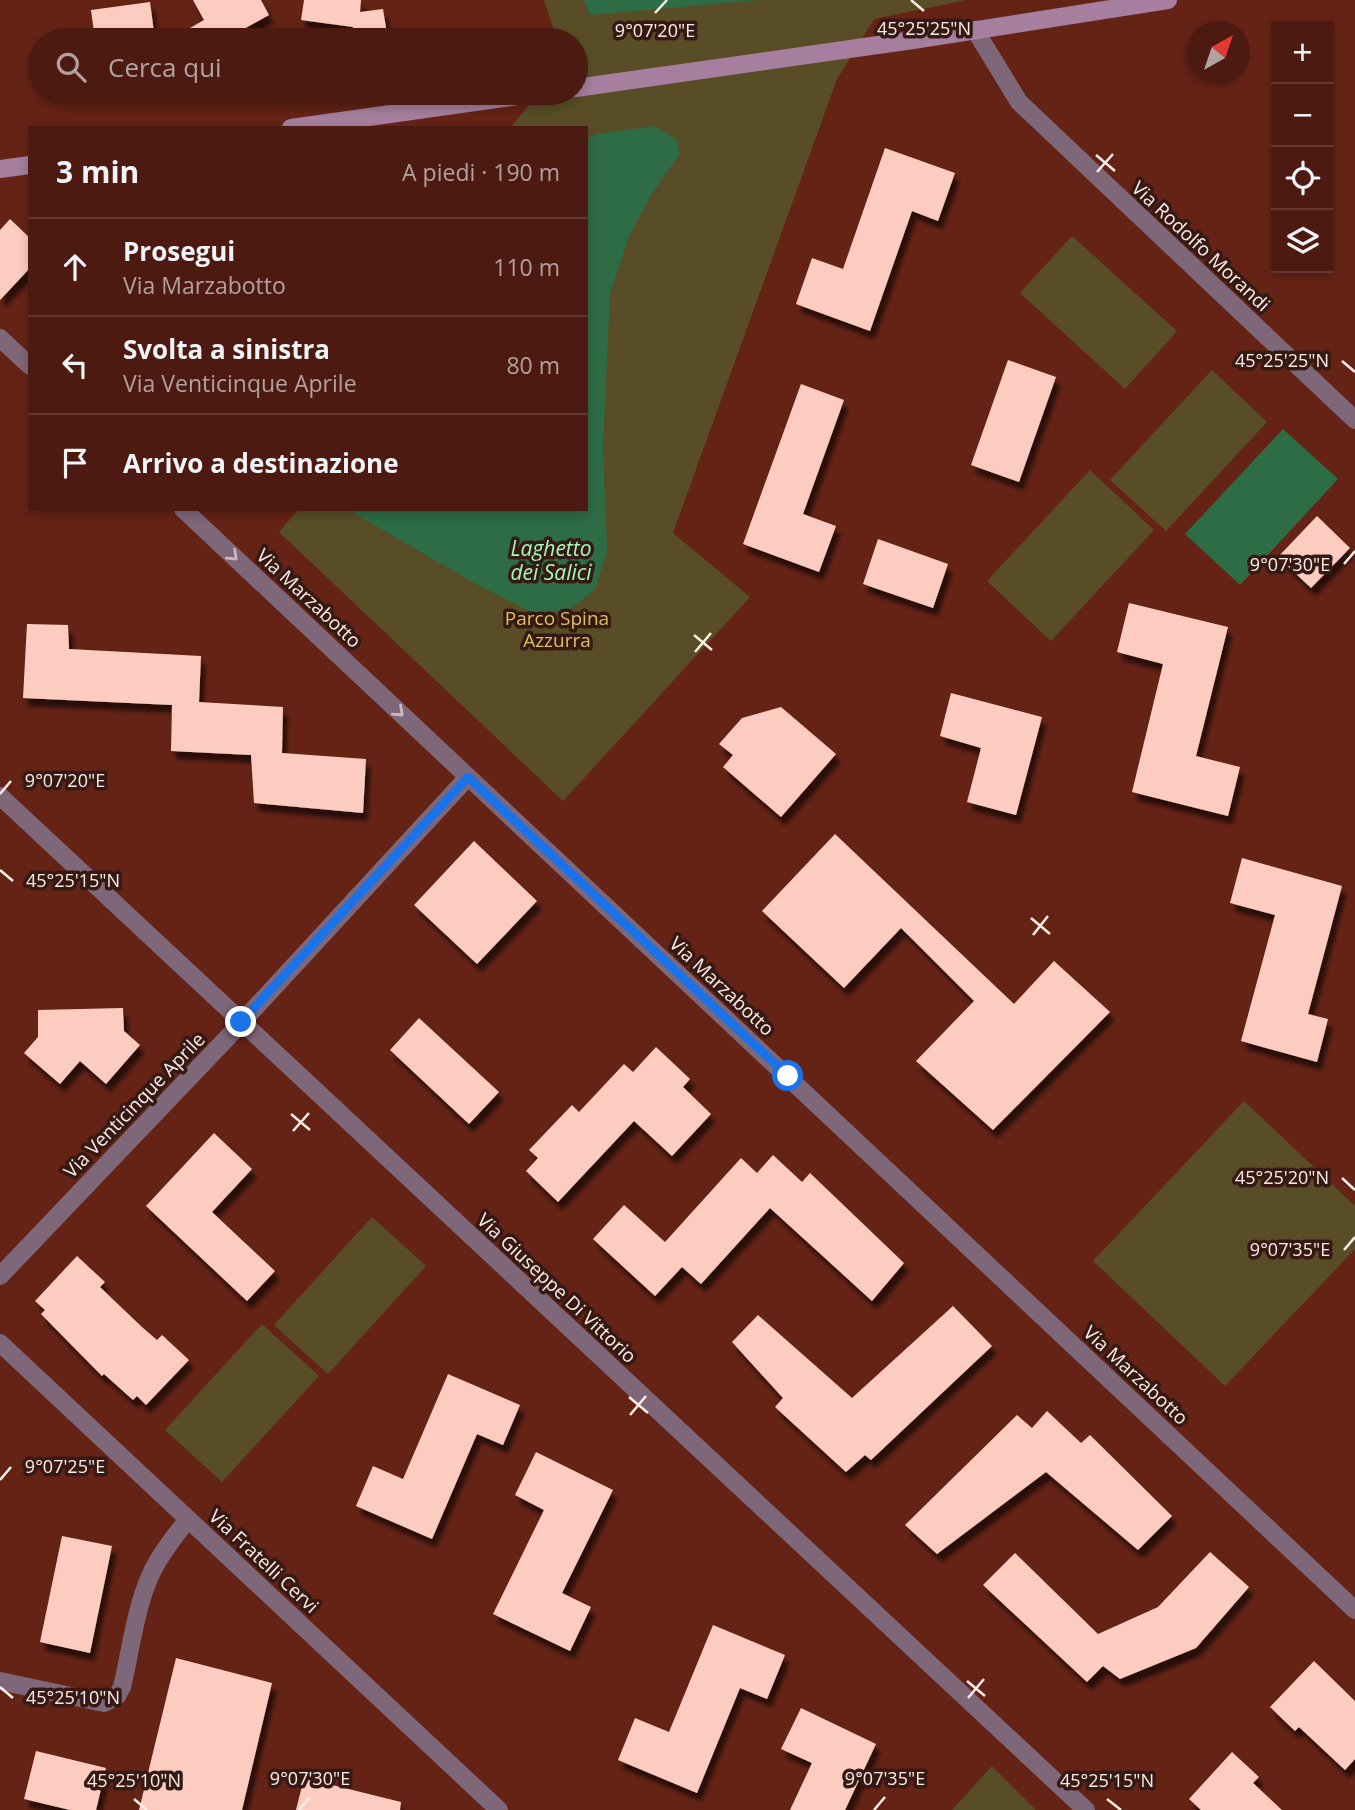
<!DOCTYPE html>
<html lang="it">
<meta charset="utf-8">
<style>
body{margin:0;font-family:"Open Sans",sans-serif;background:#532319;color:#f1f3f6}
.controls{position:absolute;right:21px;top:21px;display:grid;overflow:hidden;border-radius:0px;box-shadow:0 4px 10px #0003}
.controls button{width:63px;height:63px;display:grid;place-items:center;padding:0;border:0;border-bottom:2px solid #633830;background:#4c1a10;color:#f1f3f6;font:35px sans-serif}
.compass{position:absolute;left:1187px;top:21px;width:63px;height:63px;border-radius:50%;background:#4c1a10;box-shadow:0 4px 10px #0003;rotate:40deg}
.stop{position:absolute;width:21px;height:21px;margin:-16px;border:5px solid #1a73e8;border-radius:50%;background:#fff}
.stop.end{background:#1a73e8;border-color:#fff;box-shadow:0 2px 7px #0008}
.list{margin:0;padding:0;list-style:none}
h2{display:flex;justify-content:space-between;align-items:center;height:91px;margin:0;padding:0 28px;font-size:30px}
h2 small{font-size:23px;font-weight:400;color:#b2a19f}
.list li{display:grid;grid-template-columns:46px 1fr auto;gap:21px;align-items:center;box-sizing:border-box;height:98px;padding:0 28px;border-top:2px solid #633830}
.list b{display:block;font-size:26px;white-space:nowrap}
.list p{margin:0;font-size:23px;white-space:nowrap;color:#b2a19f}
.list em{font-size:23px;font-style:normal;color:#b2a19f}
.icon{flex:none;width:38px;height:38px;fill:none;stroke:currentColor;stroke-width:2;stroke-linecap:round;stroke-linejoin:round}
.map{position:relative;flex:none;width:1355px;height:1810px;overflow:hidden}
.search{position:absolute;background:#4c1a10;box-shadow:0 4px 10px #0003;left:28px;top:28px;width:560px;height:77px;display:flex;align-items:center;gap:18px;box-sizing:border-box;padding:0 24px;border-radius:38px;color:#b2a19f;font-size:26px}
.panel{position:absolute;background:#4c1a10;box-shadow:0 4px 10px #0003;left:28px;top:126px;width:560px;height:385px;border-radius:0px}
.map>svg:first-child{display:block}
.green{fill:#584d27}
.water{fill:#2d6c44}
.building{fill:#fdccc0;filter:url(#shadow)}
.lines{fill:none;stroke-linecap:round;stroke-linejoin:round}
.minor{stroke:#7f677a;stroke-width:18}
.secondary{stroke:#a57f9d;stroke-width:18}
.oneway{stroke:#cbb7bc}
.route{stroke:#1a73e8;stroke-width:9}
.ticks{fill:none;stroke:#fdece8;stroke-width:2.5}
.labels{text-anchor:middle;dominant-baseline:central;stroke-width:7;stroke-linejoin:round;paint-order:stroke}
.street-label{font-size:19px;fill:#fdece8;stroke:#361913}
.park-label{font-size:19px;fill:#ddc05e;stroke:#361913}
.water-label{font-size:21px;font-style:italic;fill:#a0fabc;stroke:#361913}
.ticks-label{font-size:18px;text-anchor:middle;fill:#fdece8;stroke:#361913;stroke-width:7;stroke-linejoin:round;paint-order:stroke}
</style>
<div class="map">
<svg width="1355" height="1810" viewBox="0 0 1355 1810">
<defs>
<filter id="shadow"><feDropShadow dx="4.5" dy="8" stdDeviation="2" flood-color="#0009"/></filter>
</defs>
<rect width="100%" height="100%" fill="#652316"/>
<!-- green -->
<g class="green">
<path d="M 544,0 L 967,0 L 874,19 L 837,79 L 673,533 L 750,597 L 563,801 L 279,532 L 299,509 L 586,509 L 586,128 L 510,128 L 539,93 L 576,93 L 576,40 L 557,40 Z"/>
<path d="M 1072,236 L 1177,331 L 1125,389 L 1020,293 Z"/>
<path d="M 1212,370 L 1267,422 L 1166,531 L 1110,480 Z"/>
<path d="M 1090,470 L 1154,530 L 1051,641 L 987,581 Z"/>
<path d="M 1244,1101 L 1355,1206 L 1355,1249 L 1225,1386 L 1093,1261 Z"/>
<path d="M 372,1217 L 426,1266 L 328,1374 L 274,1325 Z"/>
<path d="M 262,1324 L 319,1376 L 222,1482 L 165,1430 Z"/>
<path d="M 992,1766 L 1036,1810 L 1037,1810 L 952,1810 Z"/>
</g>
<!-- water -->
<g class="water">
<path d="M 584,0 L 758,0 L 590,15 Z"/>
<path d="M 654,126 L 677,139 L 679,155 L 653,192 L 630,234 L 610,293 L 603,445 L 607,552 L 595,590 L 570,609 L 533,613 L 474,583 L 347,509 L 586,509 L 586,138 L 599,134 Z"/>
<path d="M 1283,429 L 1338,479 L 1240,585 L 1185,534 Z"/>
</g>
<!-- building -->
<g class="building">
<path d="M 193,0 L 261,0 L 269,15 L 224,40 L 169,40 L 204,20 Z"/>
<path d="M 304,0 L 361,0 L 360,12 L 383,9 L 388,40 L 352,40 L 353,27 L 301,20 Z"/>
<path d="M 150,2 L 155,40 L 95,40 L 91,10 Z"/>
<path d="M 885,148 L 955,173 L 938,221 L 912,211 L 870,331 L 796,304 L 812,258 L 843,269 Z"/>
<path d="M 10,219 L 30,238 L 30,268 L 0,300 L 0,230 Z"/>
<path d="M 1008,360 L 1056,377 L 1019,482 L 971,465 Z"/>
<path d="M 801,384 L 844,400 L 803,514 L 836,526 L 819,572 L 743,544 Z"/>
<path d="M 1317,516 L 1350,548 L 1311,588 L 1278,557 Z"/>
<path d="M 878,539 L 948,564 L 933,608 L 863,584 Z"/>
<path d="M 1129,603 L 1228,627 L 1196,756 L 1240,767 L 1228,816 L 1132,792 L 1163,664 L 1117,652 Z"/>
<path d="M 27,624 L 68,625 L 69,649 L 201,656 L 199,702 L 283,707 L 282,753 L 366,759 L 363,813 L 254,803 L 251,755 L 171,751 L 172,705 L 23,698 Z"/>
<path d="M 951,693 L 1042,717 L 1016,815 L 967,802 L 981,748 L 940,736 Z"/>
<path d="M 781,707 L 836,754 L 781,817 L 723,767 L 733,755 L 719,744 L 742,718 Z"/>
<path d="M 835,834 L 1014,1004 L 1054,961 L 1110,1012 L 993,1130 L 916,1061 L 974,1001 L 901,928 L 844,988 L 762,911 Z"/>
<path d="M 474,841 L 537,901 L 477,964 L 414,905 Z"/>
<path d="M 1242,858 L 1342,886 L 1308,1014 L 1328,1019 L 1317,1062 L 1241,1041 L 1275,915 L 1230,903 Z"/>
<path d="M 123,1008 L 124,1031 L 140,1045 L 106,1084 L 80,1061 L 60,1084 L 24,1053 L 38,1037 L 38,1010 Z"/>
<path d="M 419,1018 L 499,1092 L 469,1124 L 390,1050 Z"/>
<path d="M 656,1047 L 690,1079 L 683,1087 L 711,1114 L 672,1156 L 634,1121 L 558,1202 L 526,1171 L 538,1158 L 529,1150 L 572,1105 L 579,1112 L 624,1064 L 633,1072 Z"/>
<path d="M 214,1133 L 252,1169 L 212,1212 L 275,1271 L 247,1301 L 146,1206 Z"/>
<path d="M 773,1155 L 802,1182 L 810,1173 L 904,1263 L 872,1301 L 770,1208 L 701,1284 L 682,1267 L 655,1296 L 593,1239 L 624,1205 L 665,1242 L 741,1158 L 757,1173 Z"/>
<path d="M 77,1256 L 105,1282 L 100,1287 L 142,1327 L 157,1340 L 162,1335 L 189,1360 L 146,1405 L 137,1396 L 133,1400 L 104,1374 L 102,1376 L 41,1314 L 45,1310 L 35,1301 Z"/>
<path d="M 953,1306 L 992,1346 L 871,1460 L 865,1455 L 846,1472 L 775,1407 L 783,1398 L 732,1342 L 758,1315 L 852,1398 Z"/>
<path d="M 448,1374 L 520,1405 L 503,1445 L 477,1434 L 432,1539 L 356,1506 L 373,1466 L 403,1479 Z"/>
<path d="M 1047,1411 L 1081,1443 L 1090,1435 L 1172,1516 L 1138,1550 L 1046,1472 L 937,1554 L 905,1525 L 1017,1415 L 1032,1428 Z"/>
<path d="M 536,1452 L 613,1490 L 562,1593 L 591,1607 L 570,1651 L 493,1614 L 544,1510 L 515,1495 Z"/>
<path d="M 62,1536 L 112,1546 L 90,1653 L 40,1642 Z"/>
<path d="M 1210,1552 L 1249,1587 L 1196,1648 L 1120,1679 L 1103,1666 L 1087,1682 L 983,1585 L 1015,1553 L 1098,1634 L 1158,1607 Z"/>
<path d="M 713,1625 L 785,1655 L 767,1699 L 740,1688 L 697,1793 L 618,1760 L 635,1718 L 669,1732 Z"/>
<path d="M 176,1658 L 272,1683 L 242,1810 L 139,1810 Z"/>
<path d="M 1314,1661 L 1355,1701 L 1355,1759 L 1345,1770 L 1299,1727 L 1295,1731 L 1270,1707 Z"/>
<path d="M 801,1708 L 876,1744 L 845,1810 L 790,1810 L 812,1763 L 781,1749 Z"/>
<path d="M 36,1751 L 106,1768 L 96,1810 L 70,1810 L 24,1799 Z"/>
<path d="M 1232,1752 L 1259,1777 L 1253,1783 L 1282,1810 L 1201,1810 L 1189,1799 Z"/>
<path d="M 304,1778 L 401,1802 L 400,1810 L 296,1810 Z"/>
</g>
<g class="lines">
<!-- minor -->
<g class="minor">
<path d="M 975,30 L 1019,102 L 1355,420"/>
<path d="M 0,338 L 30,366"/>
<path d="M 183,509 L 1355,1610"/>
<path d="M 0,796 L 1086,1810"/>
<path d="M 0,1276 L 229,1036 L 468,777"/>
<path d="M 0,1343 L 499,1810"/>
<path d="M 0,1681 L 104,1703 L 117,1696 L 122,1687 C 131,1650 135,1609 151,1574 C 160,1554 175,1536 188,1519"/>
</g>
<!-- secondary -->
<g class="secondary">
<path d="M 576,88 L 913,40 L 1168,0"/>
<path d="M 291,128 L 539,93"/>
<path d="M 0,169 L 30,165"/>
</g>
</g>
<!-- one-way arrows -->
<defs><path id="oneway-chevron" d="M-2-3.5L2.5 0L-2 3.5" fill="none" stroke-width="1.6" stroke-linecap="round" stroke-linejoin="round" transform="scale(1.75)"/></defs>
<g class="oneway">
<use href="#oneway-chevron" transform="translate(233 556) rotate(43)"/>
<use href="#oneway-chevron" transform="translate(399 712) rotate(43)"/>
</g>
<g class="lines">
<!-- route -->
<path class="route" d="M 241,1022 L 468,777 L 788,1076"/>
</g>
<!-- ticks -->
<path class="ticks" d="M 911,0 L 924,11M 655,13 L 667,0M 1096,155 L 1115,171M 1097,172 L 1113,154M 1342,361 L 1355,372M 1344,564 L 1355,551M 694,635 L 712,650M 695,652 L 711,633M 0,794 L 11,781M 0,870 L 13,881M 1031,918 L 1050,934M 1033,935 L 1048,916M 291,1114 L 310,1130M 293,1131 L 309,1113M 1342,1178 L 1355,1190M 1344,1250 L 1355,1237M 629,1397 L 648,1413M 630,1415 L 646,1396M 0,1480 L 11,1467M 967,1681 L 985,1696M 0,1687 L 13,1698M 968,1698 L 984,1679M 134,1799 L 147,1810M 1107,1799 L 1121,1810M 299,1810 L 310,1797M 874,1810 L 885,1797"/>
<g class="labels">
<!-- street labels -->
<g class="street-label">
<text transform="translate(1201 246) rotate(43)">Via Rodolfo Morandi</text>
<text transform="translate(309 598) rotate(43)">Via Marzabotto</text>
<text transform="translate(722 986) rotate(43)">Via Marzabotto</text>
<text transform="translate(134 1105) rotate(-46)">Via Venticinque Aprile</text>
<text transform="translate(557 1288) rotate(43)">Via Giuseppe Di Vittorio</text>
<text transform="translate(1136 1375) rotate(43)">Via Marzabotto</text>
<text transform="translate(264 1561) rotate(43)">Via Fratelli Cervi</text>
</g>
<!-- park labels -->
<g class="park-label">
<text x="557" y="618">Parco Spina<tspan x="557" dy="22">Azzurra</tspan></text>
</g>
<!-- water labels -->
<g class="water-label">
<text x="551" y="548">Laghetto<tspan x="551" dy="24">dei Salici</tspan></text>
</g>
</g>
<g class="ticks-label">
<text x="924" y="35">45°25'25"N</text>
<text x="655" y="37">9°07'20"E</text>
<text x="1282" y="367">45°25'25"N</text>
<text x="1290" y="571">9°07'30"E</text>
<text x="65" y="787">9°07'20"E</text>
<text x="73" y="887">45°25'15"N</text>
<text x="1282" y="1184">45°25'20"N</text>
<text x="1290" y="1256">9°07'35"E</text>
<text x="65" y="1473">9°07'25"E</text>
<text x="73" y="1704">45°25'10"N</text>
<text x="310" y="1785">9°07'30"E</text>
<text x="885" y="1785">9°07'35"E</text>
<text x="134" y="1787">45°25'10"N</text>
<text x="1107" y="1787">45°25'15"N</text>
</g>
</svg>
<div class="controls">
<button>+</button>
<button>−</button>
<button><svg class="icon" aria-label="locate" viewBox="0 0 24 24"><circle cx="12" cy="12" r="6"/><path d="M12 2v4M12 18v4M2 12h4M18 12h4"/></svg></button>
<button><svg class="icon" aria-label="layers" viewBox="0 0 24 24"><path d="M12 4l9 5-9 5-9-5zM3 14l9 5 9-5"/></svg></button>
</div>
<svg class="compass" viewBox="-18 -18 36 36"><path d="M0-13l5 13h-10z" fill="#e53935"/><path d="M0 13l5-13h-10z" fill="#b2a19f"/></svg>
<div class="stop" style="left:788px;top:1076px"></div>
<div class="stop end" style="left:241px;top:1022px"></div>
<div class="search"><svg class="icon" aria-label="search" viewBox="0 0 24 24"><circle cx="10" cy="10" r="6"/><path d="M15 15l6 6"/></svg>Cerca qui</div>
<section class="panel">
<h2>3 min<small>A piedi · 190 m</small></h2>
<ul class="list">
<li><svg class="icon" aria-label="ahead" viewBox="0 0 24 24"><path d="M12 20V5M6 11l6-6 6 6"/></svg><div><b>Prosegui</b><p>Via Marzabotto</p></div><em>110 m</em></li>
<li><svg class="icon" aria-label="left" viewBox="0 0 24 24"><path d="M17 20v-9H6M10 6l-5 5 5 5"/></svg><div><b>Svolta a sinistra</b><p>Via Venticinque Aprile</p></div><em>80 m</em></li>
<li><svg class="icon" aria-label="arrive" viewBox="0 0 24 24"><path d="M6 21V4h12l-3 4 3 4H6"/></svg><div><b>Arrivo a destinazione</b></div></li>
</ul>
</section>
</div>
